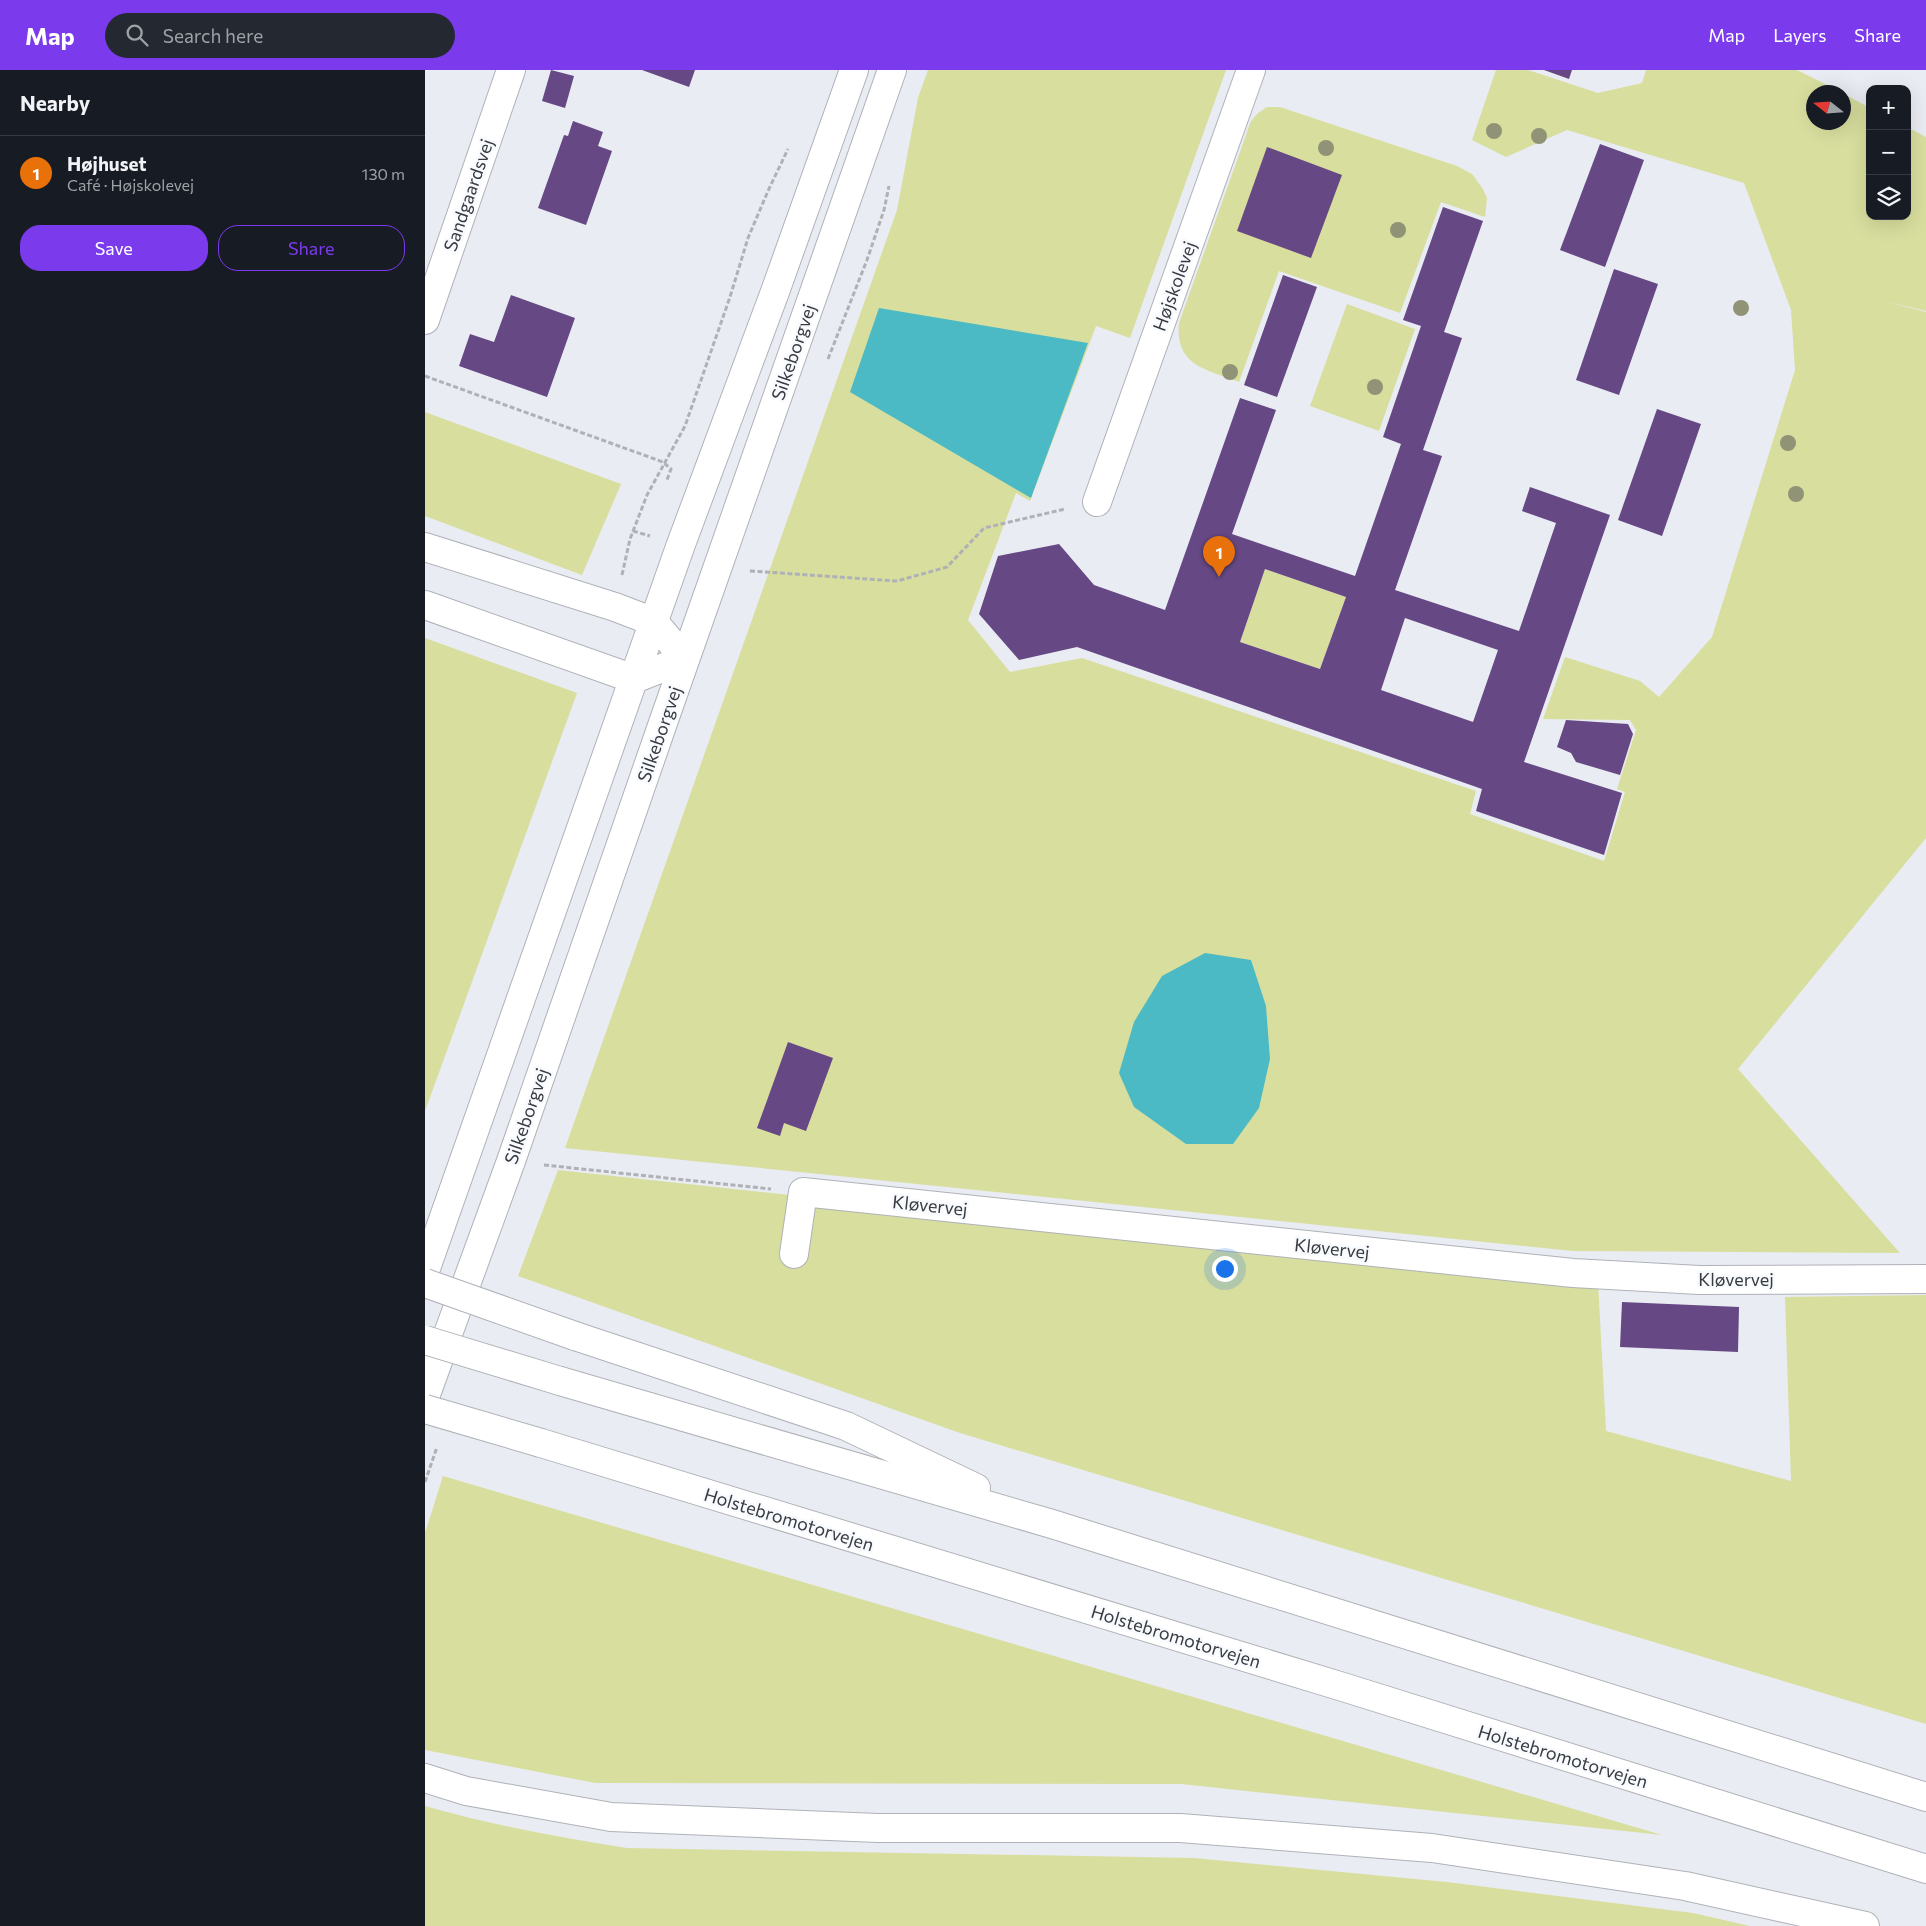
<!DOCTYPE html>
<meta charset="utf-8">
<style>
body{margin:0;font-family:Commissioner,sans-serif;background:#242831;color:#f1f3f6}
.controls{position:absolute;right:15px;top:15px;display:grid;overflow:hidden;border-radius:10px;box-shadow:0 5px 20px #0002}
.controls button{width:45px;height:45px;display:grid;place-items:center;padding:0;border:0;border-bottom:1px solid #363941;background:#171b24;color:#f1f3f6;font:25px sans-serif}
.compass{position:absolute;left:1381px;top:15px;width:45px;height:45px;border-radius:50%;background:#171b24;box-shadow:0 5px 20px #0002;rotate:287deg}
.you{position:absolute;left:799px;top:1198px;width:18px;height:18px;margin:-12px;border:4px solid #fff;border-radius:50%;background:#1a73e8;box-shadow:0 0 0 8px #1a73e833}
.badge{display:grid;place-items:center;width:32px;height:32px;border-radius:50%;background:#7c3aed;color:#fff;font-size:16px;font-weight:700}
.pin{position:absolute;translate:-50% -41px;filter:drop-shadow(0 1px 2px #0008)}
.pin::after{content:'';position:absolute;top:26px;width:18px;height:15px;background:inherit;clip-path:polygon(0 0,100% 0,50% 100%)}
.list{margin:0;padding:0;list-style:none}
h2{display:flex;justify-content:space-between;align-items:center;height:65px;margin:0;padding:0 20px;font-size:21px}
h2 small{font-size:16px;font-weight:400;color:#9ea1a6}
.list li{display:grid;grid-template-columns:32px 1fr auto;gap:15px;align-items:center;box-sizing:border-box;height:75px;padding:0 20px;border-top:1px solid #363941}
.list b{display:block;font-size:19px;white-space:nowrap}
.list p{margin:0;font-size:16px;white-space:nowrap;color:#9ea1a6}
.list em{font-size:16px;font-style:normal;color:#9ea1a6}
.actions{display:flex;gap:10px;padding:15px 20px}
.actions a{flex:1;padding:11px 0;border:1px solid #7c3aed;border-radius:20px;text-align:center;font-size:18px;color:#7c3aed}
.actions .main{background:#7c3aed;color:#fff}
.icon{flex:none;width:28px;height:28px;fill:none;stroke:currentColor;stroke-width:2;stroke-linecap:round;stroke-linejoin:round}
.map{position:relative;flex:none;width:1501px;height:1856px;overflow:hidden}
header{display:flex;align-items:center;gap:30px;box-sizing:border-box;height:70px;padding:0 25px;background:#7c3aed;color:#fff}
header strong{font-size:24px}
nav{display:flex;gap:28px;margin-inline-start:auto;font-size:18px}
.search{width:350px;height:45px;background:#242831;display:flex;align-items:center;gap:12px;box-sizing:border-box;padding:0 18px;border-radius:28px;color:#9ea1a6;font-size:19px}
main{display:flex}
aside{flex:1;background:#171b24}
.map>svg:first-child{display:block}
.green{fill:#d8de9e}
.water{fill:#4bbac4}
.building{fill:#664885;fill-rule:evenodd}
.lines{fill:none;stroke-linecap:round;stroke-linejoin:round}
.minor-casing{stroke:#afb2b8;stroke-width:30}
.major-casing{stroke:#afb2b8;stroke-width:30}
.highway-casing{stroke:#afb2b8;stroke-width:30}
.path{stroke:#afb1b6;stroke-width:3;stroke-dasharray:5 2.5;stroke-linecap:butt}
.minor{stroke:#fff;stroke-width:28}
.major{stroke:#fff;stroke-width:28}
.highway{stroke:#fff;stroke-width:28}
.highway-bridge-casing{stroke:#afb2b8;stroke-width:30;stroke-linecap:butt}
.highway-bridge{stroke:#fff;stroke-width:28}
.tree{fill:#909376}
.labels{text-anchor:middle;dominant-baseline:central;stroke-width:5;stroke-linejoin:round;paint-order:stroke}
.street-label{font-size:18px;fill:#3a3b3e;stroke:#f7fafe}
</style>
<header>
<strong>Map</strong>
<div class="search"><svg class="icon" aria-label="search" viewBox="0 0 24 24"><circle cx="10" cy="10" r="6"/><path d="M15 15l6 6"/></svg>Search here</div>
<nav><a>Map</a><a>Layers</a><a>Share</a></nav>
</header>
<main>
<aside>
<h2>Nearby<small></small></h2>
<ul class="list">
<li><span class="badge" style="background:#e8710a">1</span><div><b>Højhuset</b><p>Café · Højskolevej</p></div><em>130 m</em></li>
</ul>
<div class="actions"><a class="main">Save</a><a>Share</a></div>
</aside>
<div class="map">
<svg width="1501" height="1856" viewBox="0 0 1501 1856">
<rect width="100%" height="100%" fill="#e9ecf2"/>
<!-- green -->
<g class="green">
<path d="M 503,0 L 801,0 L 705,268 L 671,256 L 605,431 L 591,423 L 543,550 L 585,602 L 657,588 L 1051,721 L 1045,744 L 1179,791 L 1200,722 L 1192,719 L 1211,660 L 1205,650 L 1118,649 L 1140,587 L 1215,611 L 1234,627 L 1287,567 L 1370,300 L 1366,240 L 1319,113 L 1142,60 L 1081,87 L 1047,70 L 1071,0 L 1103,0 L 1173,23 L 1217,13 L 1221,0 L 1372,0 L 1416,22 L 1388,22 L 1388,52 L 1418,52 L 1419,24 L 1445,38 L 1445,146 L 1482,146 L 1482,57 L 1501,67 L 1501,241 L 1458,231 L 1501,242 L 1501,768 L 1313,999 L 1475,1183 L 1148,1181 L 140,1078 L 472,140 L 493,28 Z"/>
<path d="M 842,37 L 855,37 L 1032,96 L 1047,104 L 1058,119 L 1062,128 L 1060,147 L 1016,132 L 975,243 L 854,201 L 814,312 C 781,299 750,296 754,253 L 826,51 L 833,43 Z"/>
<path d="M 922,234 L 990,259 L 954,361 L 885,336 Z"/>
<path d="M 0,342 L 196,414 L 157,505 L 0,446 Z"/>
<path d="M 840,499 L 921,527 L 895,599 L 815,572 Z"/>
<path d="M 0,568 L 152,623 L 0,1041 Z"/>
<path d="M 133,1100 L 1173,1212 L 1181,1361 L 1366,1411 L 1360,1227 L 1501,1225 L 1501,1654 L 535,1363 L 93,1206 Z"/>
<path d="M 18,1406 L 1237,1765 L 756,1714 L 170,1713 L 0,1680 L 0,1463 Z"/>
<path d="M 0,1736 C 66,1755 134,1767 202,1778 L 769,1788 L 1022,1812 L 1268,1843 L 1325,1856 L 0,1856 Z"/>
</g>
<!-- water -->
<g class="water">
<path d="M 454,238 L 663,273 L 606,428 L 425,322 Z"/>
<path d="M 780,883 L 826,890 L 841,936 L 845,989 L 834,1038 L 808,1074 L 761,1074 L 709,1037 L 694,1003 L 709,952 L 737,906 Z"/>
</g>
<!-- building -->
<g class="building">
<path d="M 126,0 L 149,6 L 140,38 L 117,31 Z"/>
<path d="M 217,0 L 270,0 L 264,17 Z"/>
<path d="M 1119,0 L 1147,0 L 1144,9 Z"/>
<path d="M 148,51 L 178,62 L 173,76 L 187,81 L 161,155 L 113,138 L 139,65 L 143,66 Z"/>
<path d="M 1175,74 L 1219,90 L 1180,197 L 1135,180 Z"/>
<path d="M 842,77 L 917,105 L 886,188 L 812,161 Z"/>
<path d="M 1018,137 L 1058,151 L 1019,262 L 1037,268 L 998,380 L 1017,386 L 970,520 L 1094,561 L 1131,453 L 1097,441 L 1105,417 L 1185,445 L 1099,692 L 1197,723 L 1179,785 L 1051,741 L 1057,719 L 652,577 L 594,590 L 554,544 L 573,486 L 634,474 L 669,515 L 740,540 L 815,328 L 851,340 L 807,464 L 930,506 L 976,374 L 958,367 L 996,256 L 978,250 ZM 840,499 L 921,527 L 895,599 L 815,572 ZM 980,548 L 1073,580 L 1048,652 L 956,620 Z"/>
<path d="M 1189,199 L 1233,214 L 1194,325 L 1151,310 Z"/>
<path d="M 858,205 L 892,217 L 852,327 L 819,315 Z"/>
<path d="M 86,225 L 150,248 L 122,327 L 34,296 L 45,264 L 69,272 Z"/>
<path d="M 1232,339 L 1276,354 L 1237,466 L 1193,450 Z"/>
<path d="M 1141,650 L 1203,654 L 1208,664 L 1195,705 L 1151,692 L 1146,683 L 1132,677 Z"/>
<path d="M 363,972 L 408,988 L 381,1061 L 359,1053 L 355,1066 L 332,1058 Z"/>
<path d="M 1197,1232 L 1314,1237 L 1313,1282 L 1195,1277 Z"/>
</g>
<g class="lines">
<defs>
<g id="minor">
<path d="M 0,250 L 86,0"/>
<path d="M 672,432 L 826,0"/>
<path d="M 369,1184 L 378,1122 L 1148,1203 L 1274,1210 L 1501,1209"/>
</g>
<g id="major">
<path d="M 0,1201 L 255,477 L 351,219 L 429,0"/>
<path d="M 0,1327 L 86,1091 L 239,650 L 467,0"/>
</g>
<g id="highway">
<path d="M 0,477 L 190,537 L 229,552 L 260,589 L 209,609 L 0,535"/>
<path d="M 150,1266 L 421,1356 L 551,1418"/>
<path d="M 135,1311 L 627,1454 L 1501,1727"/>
<path d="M 116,1373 L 918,1617 L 1501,1799"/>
<path d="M 0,1708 L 41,1721 L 186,1747 L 453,1758 L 755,1758 L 1007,1778 L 1260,1816 L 1440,1856"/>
</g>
</defs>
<!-- minor casing -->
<use href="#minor" class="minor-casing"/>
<!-- major casing -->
<use href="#major" class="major-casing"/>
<!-- highway casing -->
<use href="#highway" class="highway-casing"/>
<!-- path -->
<g class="path">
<path d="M 403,289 L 442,190 L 459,140 L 464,116"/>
<path d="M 0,306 L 238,392 L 246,399 L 242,410"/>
<path d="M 208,461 L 225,466"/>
<path d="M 325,501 L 472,511 L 522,497 L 559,458 L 640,439"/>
<path d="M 197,505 L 205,469 L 222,425 L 260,356 L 305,227 L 323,168 L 343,121 L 363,79"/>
<path d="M 119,1095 L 346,1119"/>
<path d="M 0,1412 L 12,1377"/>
</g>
<!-- minor -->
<use href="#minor" class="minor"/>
<!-- major -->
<use href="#major" class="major"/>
<!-- highway -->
<use href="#highway" class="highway"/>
<defs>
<g id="highway-bridge">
<path d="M 0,1213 L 150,1266"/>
<path d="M 0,1270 L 135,1311"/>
<path d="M 0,1339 L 116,1373"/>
</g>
</defs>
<!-- highway-bridge casing -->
<use href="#highway-bridge" class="highway-bridge-casing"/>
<!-- highway-bridge -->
<use href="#highway-bridge" class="highway-bridge"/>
</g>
<!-- trees -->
<g class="tree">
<circle cx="1069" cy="61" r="8"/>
<circle cx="1114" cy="66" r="8"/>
<circle cx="901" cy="78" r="8"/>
<circle cx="973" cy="160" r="8"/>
<circle cx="1316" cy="238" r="8"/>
<circle cx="805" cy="302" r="8"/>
<circle cx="950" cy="317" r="8"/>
<circle cx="1363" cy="373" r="8"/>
<circle cx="1371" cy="424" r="8"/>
</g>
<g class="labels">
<!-- street labels -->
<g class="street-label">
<text transform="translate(43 125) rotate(-71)">Sandgaardsvej</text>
<text transform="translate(749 216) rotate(-70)">Højskolevej</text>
<text transform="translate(368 282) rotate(-71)">Silkeborgvej</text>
<text transform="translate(234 664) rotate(-71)">Silkeborgvej</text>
<text transform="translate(101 1046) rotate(-71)">Silkeborgvej</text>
<text transform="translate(505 1135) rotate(6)">Kløvervej</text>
<text transform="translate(907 1178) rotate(6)">Kløvervej</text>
<text x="1311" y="1209">Kløvervej</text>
<text transform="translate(364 1449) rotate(17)">Holstebromotorvejen</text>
<text transform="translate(751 1566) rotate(17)">Holstebromotorvejen</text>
<text transform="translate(1138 1686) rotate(17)">Holstebromotorvejen</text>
</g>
</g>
</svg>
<div class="controls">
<button>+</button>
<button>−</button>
<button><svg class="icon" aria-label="layers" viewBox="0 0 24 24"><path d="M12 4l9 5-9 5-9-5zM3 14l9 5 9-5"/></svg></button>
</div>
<svg class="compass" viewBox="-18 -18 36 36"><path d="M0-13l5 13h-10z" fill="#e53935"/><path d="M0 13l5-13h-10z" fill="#9ea1a6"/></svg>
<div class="you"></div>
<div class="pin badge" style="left:794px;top:507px;background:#e8710a">1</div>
</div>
</main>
